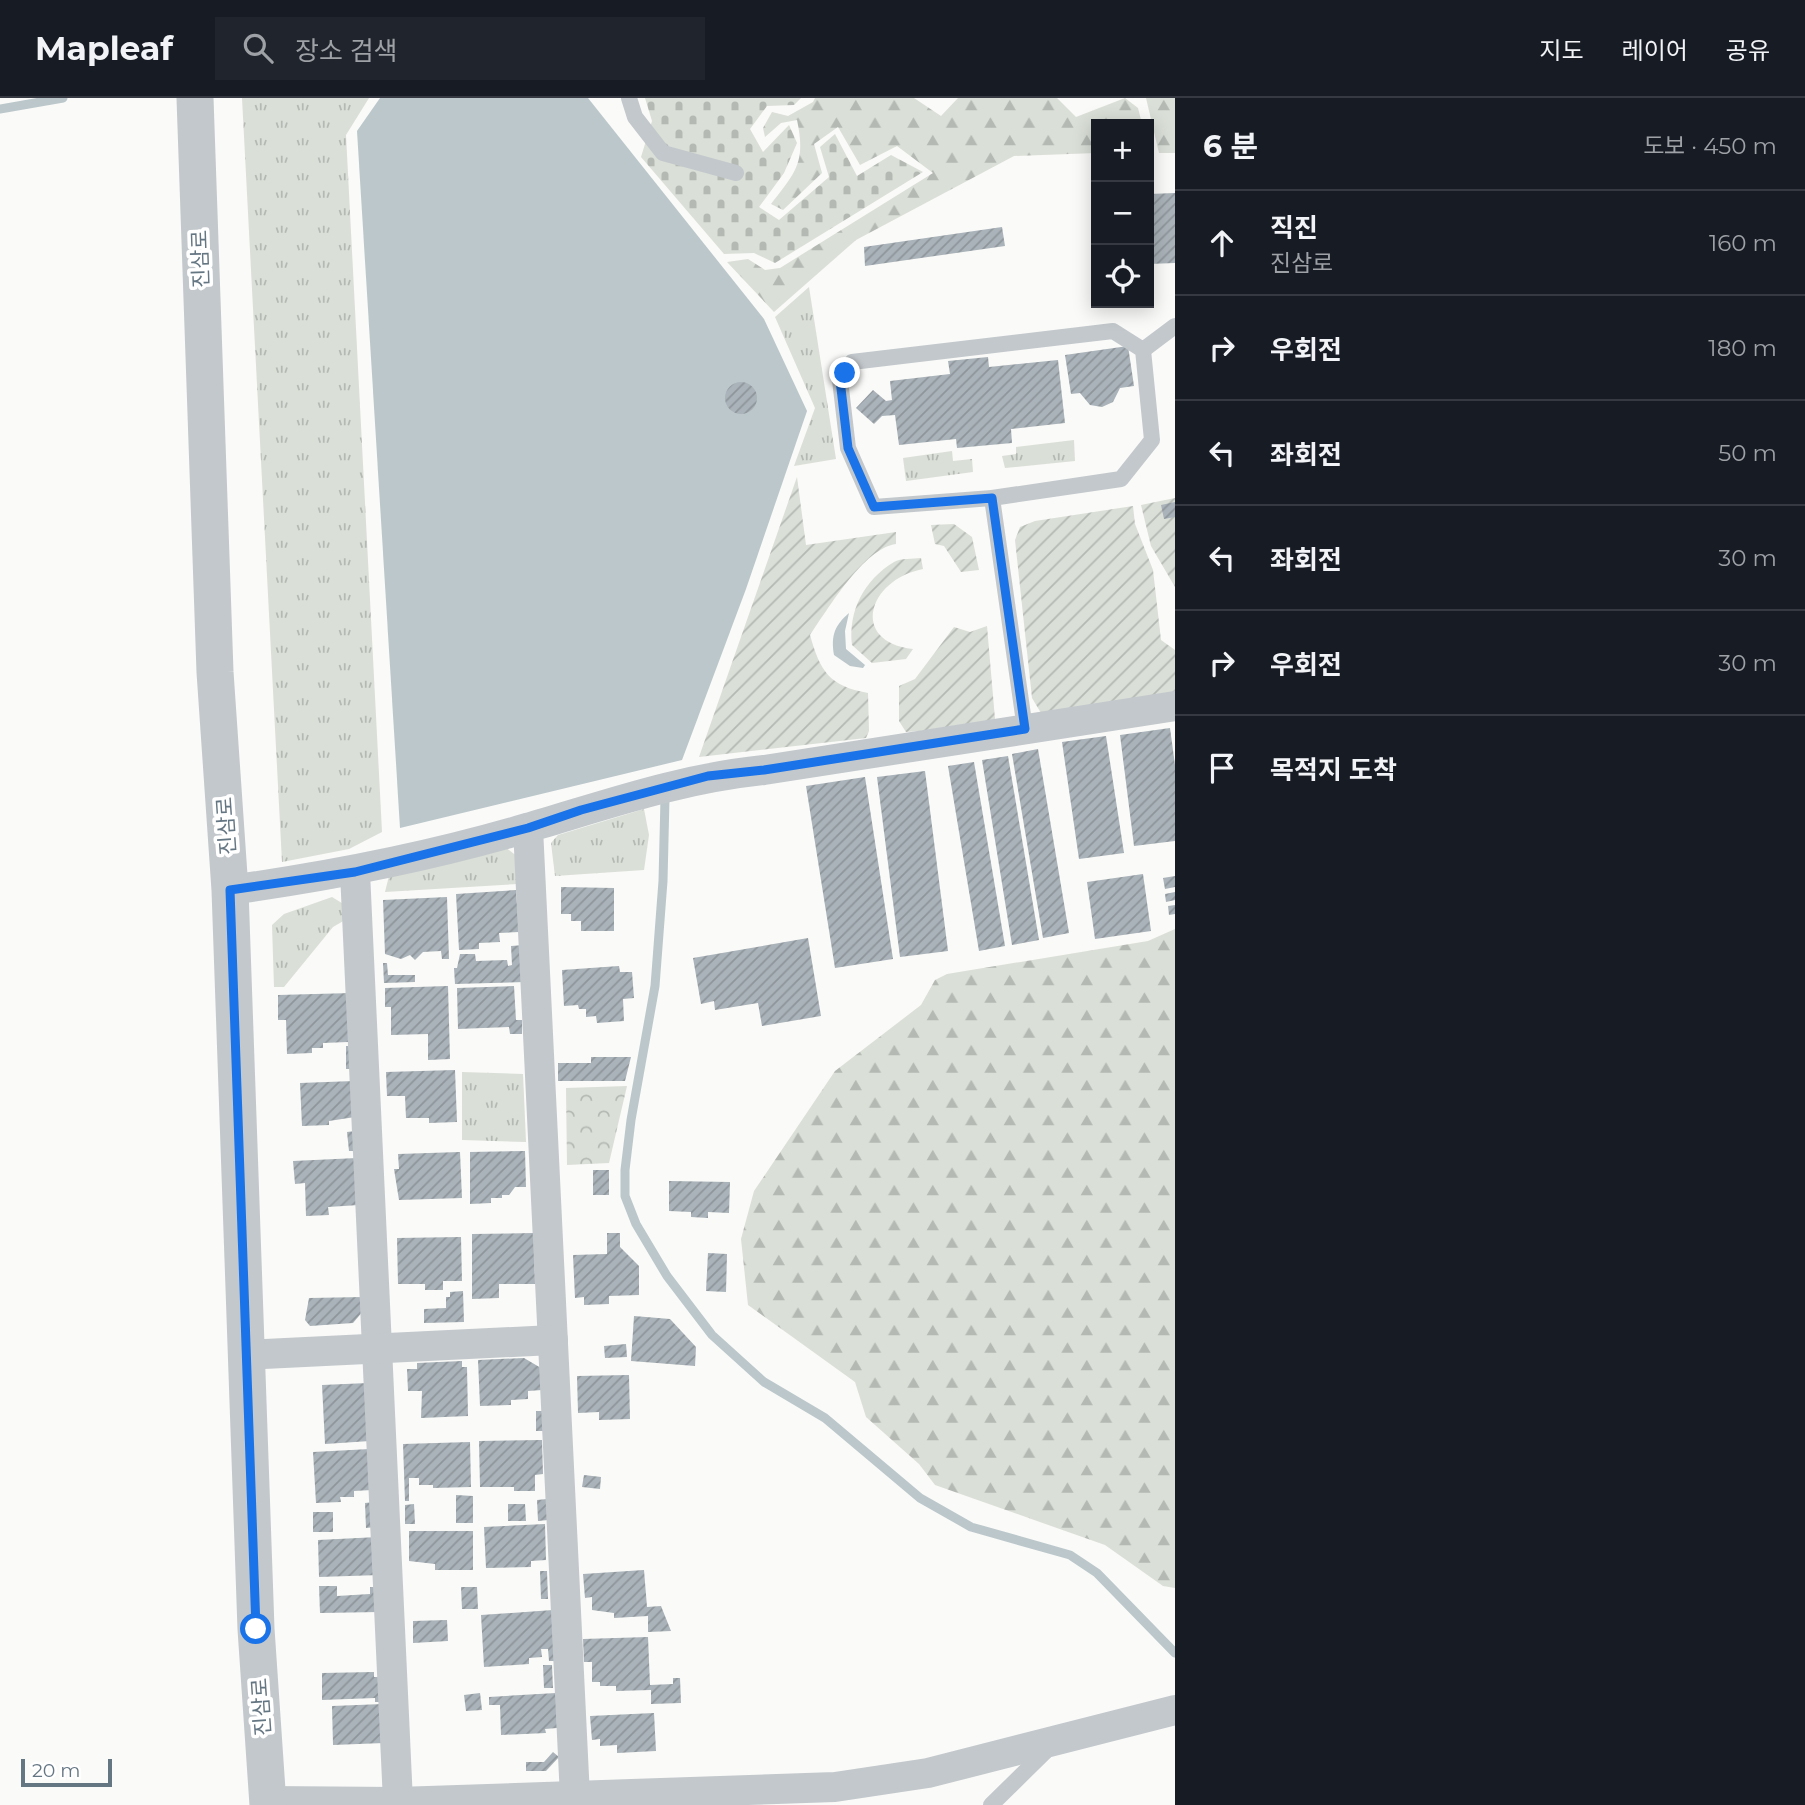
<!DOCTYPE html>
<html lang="ko">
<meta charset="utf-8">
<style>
body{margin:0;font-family:Montserrat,"Noto Sans KR",sans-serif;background:#20242c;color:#f1f3f6}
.controls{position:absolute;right:21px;top:21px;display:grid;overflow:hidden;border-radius:0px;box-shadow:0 4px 18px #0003}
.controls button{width:63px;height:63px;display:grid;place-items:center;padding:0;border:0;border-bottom:2px solid #363941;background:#171b24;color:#f1f3f6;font:35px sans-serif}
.scale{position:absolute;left:21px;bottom:18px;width:91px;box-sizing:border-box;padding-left:7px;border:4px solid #657683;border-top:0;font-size:19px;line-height:24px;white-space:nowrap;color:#657683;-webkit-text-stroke:5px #fff;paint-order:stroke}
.stop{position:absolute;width:21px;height:21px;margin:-16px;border:5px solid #1a73e8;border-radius:50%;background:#fff}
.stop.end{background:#1a73e8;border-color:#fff;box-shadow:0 2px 7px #0008}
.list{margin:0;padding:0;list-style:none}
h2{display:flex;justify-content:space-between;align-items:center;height:91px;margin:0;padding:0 28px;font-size:30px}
h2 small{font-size:23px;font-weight:400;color:#9ea1a6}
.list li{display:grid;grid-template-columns:46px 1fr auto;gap:21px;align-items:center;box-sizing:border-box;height:105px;padding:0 28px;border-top:2px solid #363941}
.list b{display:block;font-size:26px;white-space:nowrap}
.list p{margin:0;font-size:23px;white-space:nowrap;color:#9ea1a6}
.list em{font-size:23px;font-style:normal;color:#9ea1a6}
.icon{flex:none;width:38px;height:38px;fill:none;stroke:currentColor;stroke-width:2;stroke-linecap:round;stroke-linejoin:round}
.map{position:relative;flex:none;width:1175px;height:1707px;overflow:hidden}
header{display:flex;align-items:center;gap:42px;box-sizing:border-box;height:98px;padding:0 35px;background:#171b24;border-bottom:2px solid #363941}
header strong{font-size:33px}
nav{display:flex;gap:38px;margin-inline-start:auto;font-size:24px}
.search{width:490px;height:63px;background:#20242c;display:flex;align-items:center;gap:18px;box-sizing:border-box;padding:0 24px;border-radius:0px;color:#9ea1a6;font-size:26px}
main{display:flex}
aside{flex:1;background:#171b24}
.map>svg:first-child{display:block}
.grass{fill:url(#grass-tufts)}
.forest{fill:url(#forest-firs)}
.cemetery{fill:url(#cemetery-stones)}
.park{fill:url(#park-crowns)}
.garden{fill:url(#garden-furrows)}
.water{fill:#bbc7cb}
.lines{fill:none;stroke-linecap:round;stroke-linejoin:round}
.stream{stroke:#bbc7cb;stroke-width:9}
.building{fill:url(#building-hatch)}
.service{stroke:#c3c8cc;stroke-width:16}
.minor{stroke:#c3c8cc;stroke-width:30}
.tertiary{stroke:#c3c8cc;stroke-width:37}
.route{stroke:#1a73e8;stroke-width:9}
.labels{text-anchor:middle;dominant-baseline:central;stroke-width:7;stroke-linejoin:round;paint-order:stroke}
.street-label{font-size:21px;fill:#657683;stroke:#fff}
</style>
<header>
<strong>Mapleaf</strong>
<div class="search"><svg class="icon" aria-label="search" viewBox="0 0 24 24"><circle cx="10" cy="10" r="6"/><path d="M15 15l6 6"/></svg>장소 검색</div>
<nav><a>지도</a><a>레이어</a><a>공유</a></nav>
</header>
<main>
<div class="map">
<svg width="1175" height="1707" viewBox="0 0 1175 1707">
<defs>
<pattern id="grass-tufts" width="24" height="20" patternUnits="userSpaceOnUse" patternTransform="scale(1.75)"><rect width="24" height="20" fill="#dadfd7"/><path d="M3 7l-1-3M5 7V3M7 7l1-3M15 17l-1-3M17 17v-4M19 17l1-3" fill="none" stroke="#b4b9b4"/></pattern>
<pattern id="forest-firs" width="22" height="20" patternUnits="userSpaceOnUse" patternTransform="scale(1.75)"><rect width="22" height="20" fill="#dadfd7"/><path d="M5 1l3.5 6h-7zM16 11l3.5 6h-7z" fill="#b4b9b4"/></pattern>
<pattern id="cemetery-stones" width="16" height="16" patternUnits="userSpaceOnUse" patternTransform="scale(1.75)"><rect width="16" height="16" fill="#dadfd7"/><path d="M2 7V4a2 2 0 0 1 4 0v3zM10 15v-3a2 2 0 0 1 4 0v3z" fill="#b4b9b4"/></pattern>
<pattern id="park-crowns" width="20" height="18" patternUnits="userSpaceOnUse" patternTransform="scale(1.75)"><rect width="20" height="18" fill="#dadfd7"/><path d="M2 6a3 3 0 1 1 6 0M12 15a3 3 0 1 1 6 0" fill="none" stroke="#b4b9b4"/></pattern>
<pattern id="garden-furrows" width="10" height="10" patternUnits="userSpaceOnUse" patternTransform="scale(1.75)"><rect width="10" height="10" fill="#dadfd7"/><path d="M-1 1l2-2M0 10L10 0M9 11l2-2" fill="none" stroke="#b4b9b4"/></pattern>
<pattern id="building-hatch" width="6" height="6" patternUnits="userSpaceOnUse" patternTransform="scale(1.75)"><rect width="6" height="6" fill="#aab3b9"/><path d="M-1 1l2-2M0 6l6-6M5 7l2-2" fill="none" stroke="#8e969c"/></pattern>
</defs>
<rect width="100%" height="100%" fill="#fafaf8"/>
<!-- grass -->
<g class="grass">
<path d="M 242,0 L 369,0 L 346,37 L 382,734 L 349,751 L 282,764 Z"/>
<path d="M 809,189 L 836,361 L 794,368 L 815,310 L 775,219 Z"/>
<path d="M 1074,342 L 1075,363 L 1005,370 L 1002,358 L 1016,356 L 1016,349 Z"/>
<path d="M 952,353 L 953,363 L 972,361 L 973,374 L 906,383 L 903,360 Z"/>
<path d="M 644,711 L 649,737 L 644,772 L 555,778 L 551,745 L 558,737 Z"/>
<path d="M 505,749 L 518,759 L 517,786 L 385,794 L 389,778 Z"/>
<path d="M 332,799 L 345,807 L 345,822 L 333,829 L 284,889 L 274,889 L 272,827 L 284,816 Z"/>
<path d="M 462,974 L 523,976 L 526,1044 L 462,1042 Z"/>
</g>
<!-- forest -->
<g class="forest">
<path d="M 815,0 L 914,0 L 941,18 L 958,0 L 1057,0 L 1076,19 L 1125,0 L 1138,10 L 1142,26 L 1096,26 L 1096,55 L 1014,58 L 856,142 L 774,214 L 727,164 L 748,161 L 765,172 L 780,170 L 933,75 L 897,48 L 860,67 L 838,29 L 814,46 L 822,75 L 783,112 L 771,106 C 796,74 806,64 797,22 L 781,25 L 765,39 L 763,30 L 772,14 L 788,18 L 813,4 Z"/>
<path d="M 1146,0 L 1175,0 L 1175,55 L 1159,55 Z"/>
<path d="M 1175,831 L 1175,1490 L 1163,1488 L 1105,1447 L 935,1387 L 919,1366 L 866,1319 L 855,1284 L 748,1207 L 741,1141 L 754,1093 L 835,973 L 921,907 L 935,882 L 947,876 L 1148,843 Z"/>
</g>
<!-- cemetery -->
<path class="cemetery" d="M 645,0 L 801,0 L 794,7 L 767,8 L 750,31 L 763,54 L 789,27 L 797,45 L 784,75 L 759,109 L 779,122 L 829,79 L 820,49 L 835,36 L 857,78 L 891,57 L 923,74 L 775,165 L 754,155 L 724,156 L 641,59 L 652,23 Z"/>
<!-- park -->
<path class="park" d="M 627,988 L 609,1065 L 567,1067 L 566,990 Z"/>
<!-- garden -->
<g class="garden">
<path d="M 797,379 L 806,447 L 896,434 L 896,446 C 864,450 828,511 810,537 C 820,573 829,588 868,595 L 869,633 L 866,640 L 699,659 Z"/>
<path d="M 1175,400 L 1175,489 L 1151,448 L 1141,407 Z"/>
<path d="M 1133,408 L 1135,426 L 1153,472 L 1161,542 L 1175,552 L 1175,599 L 1041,615 L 1032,600 L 1015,442 L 1020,429 L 1035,423 Z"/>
<path d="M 954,426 L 972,439 L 979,472 L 961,474 L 944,448 L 935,446 L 931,427 Z"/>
<path d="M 921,460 L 923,471 C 867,482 850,544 913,551 L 906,561 L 872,565 L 852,547 C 848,513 864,482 894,464 C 901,460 913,461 921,460 Z"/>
<path d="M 987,528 L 995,621 L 987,628 L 906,634 L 899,623 L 899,588 L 915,581 L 954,529 L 970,534 Z"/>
</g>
<!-- water -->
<g class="water">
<path d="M 380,0 L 588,0 L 764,221 L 807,313 L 746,491 L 682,662 L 400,730 L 357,33 Z"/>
<path d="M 849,515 L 845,533 L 846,551 L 865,567 L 863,570 L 850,568 L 834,557 C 831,538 834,528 849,515 Z"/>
</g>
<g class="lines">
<!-- stream -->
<g class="stream">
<path d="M 0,11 L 63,0"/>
<path d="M 665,700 L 663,783 L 655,888 L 631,1022 L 625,1072 L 625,1098 L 636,1126 L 667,1178 L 712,1237 L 764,1284 L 825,1320 L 920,1400 L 971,1429 L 1070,1457 L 1097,1475 L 1175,1555"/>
</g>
</g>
<!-- building -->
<g class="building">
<path d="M 1175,95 L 1175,165 L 1149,166 L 1149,96 Z"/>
<path d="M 1002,129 L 1005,148 L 865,168 L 864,149 Z"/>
<path d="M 1128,248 L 1134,288 L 1120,290 L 1113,304 L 1102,309 L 1090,307 L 1080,295 L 1071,296 L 1065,257 Z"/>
<path d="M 988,259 L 989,269 L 1058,262 L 1065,325 L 1011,331 L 1012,345 L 957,350 L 956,341 L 899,347 L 895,317 L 882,318 L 874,326 L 856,310 L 873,292 L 886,303 L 892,302 L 890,283 L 950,276 L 948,263 Z"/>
<circle cx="741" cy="300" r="16"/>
<path d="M 1175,404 L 1175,419 L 1164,421 L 1161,407 Z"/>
<path d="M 1170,630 L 1175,667 L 1175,743 L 1134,748 L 1120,637 Z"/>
<path d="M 1106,638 L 1124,755 L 1079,761 L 1062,644 Z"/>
<path d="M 1038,651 L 1069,835 L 1043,840 L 1012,656 Z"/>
<path d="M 1008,658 L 1039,842 L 1012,847 L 982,662 Z"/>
<path d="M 974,664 L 1005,848 L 979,853 L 948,668 Z"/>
<path d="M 925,673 L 948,853 L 900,859 L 877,679 Z"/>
<path d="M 865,679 L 893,861 L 835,870 L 806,688 Z"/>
<path d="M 1143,776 L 1151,833 L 1095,841 L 1087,784 Z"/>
<path d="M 1175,778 L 1175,789 L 1165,791 L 1163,780 Z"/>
<path d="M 561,789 L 614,790 L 614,833 L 581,833 L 581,823 L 571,823 L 571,816 L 561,816 Z"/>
<path d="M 516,792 L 519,834 L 499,835 L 500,844 L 479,845 L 479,851 L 459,852 L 456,796 Z"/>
<path d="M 1175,794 L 1175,802 L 1166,804 L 1165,796 Z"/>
<path d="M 447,799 L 449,861 L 442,861 L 441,853 L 423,854 L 415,862 L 410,857 L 401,861 L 385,856 L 383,802 Z"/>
<path d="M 1175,807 L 1175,816 L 1169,817 L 1168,808 Z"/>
<path d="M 808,840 L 821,918 L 762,928 L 758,905 L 715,912 L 714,903 L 701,906 L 693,860 Z"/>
<path d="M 524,847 L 525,884 L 455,886 L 454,870 L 457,870 L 460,856 L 475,856 L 476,863 L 507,862 L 508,868 L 512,867 L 511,848 Z"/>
<path d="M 383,865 L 387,865 L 388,877 L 415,877 L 415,884 L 384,885 Z"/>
<path d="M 619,868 L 620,874 L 632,874 L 634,900 L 623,901 L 624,923 L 597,925 L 596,918 L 586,919 L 586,911 L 579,911 L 578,907 L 564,908 L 562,872 Z"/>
<path d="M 448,888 L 450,961 L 428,962 L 428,936 L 391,937 L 391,909 L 385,909 L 385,890 Z"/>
<path d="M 514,888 L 516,922 L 522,922 L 522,936 L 510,936 L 509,929 L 458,931 L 457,890 Z"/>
<path d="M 352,895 L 348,944 L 323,945 L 323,950 L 312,950 L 312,955 L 287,956 L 286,922 L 278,922 L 278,897 Z"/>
<rect x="346" y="948" width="9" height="23"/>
<path d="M 591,959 L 631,959 L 625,983 L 558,983 L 558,965 L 591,965 Z"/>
<path d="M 455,972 L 457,1024 L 429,1025 L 429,1020 L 406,1020 L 405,998 L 387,998 L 386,974 Z"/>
<path d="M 354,983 L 355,1019 L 329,1023 L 329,1027 L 302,1028 L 300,985 Z"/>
<path d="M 355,1033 L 357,1053 L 349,1053 L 347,1034 Z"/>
<path d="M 525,1053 L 526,1089 L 515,1089 L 509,1097 L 502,1097 L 502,1100 L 491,1100 L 491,1105 L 470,1106 L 470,1054 Z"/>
<path d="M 460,1054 L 462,1100 L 399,1102 L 394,1071 L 399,1071 L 398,1056 Z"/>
<path d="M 357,1060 L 359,1107 L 328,1109 L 329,1117 L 306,1118 L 305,1085 L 295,1086 L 293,1063 Z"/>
<rect x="593" y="1072" width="16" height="25"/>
<path d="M 669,1083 L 730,1084 L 729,1115 L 708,1114 L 708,1120 L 691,1119 L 691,1114 L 669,1113 Z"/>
<path d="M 534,1135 L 535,1186 L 499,1186 L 499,1200 L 472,1201 L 472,1136 Z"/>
<path d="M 607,1135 L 620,1135 L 620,1149 L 639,1168 L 639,1197 L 609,1198 L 609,1206 L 584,1207 L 584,1199 L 575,1200 L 573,1157 L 607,1156 Z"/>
<path d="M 461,1139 L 462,1183 L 443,1183 L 443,1192 L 425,1192 L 425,1186 L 398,1186 L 397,1140 Z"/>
<path d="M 708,1155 L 727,1156 L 726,1194 L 706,1193 Z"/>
<path d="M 463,1193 L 464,1224 L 424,1225 L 424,1211 L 446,1210 L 446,1199 L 450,1199 L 450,1194 Z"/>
<path d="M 364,1199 L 364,1212 L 353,1225 L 310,1228 L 305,1222 L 309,1200 Z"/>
<path d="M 634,1218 L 670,1221 L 696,1249 L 695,1268 L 631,1263 Z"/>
<path d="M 626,1246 L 627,1259 L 605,1260 L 604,1248 Z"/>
<path d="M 524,1260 L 541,1270 L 542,1292 L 528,1293 L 528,1301 L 511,1302 L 511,1307 L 480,1308 L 478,1262 Z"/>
<path d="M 462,1263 L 462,1269 L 467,1269 L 468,1318 L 421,1320 L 422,1293 L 408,1293 L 407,1271 L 417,1271 L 417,1265 Z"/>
<path d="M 629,1277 L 630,1321 L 599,1322 L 599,1314 L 578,1315 L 577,1278 Z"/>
<path d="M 368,1285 L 370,1343 L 325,1346 L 322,1287 Z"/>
<path d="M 536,1313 L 544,1313 L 543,1333 L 536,1333 Z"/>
<path d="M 542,1342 L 543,1376 L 535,1377 L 535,1393 L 514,1393 L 514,1389 L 480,1389 L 479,1343 Z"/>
<path d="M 470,1344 L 471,1389 L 433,1390 L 433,1387 L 419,1387 L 419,1380 L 409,1380 L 409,1403 L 405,1403 L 403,1346 Z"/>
<path d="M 370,1351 L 372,1392 L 354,1393 L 354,1399 L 340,1399 L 341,1404 L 316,1405 L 313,1354 Z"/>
<path d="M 584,1377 L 601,1379 L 600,1391 L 582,1389 Z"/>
<path d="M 456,1397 L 473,1398 L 473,1425 L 456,1425 Z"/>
<path d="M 547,1401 L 548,1422 L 538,1423 L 537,1402 Z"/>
<path d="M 374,1404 L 375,1429 L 366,1430 L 365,1405 Z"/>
<path d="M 414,1406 L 415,1426 L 405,1426 L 405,1407 Z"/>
<path d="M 508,1406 L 525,1406 L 526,1423 L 508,1423 Z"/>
<rect x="313" y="1414" width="20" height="20"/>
<path d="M 545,1426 L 546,1462 L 531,1463 L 531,1469 L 486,1470 L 484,1429 Z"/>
<path d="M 409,1433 L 473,1433 L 473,1472 L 435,1472 L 435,1466 L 409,1463 Z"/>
<path d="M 378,1439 L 380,1477 L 319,1479 L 318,1442 Z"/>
<path d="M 644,1472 L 647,1509 L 661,1508 L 671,1533 L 648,1534 L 648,1518 L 614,1520 L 614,1515 L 592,1512 L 592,1499 L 585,1500 L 583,1476 Z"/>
<path d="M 540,1473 L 547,1473 L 548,1501 L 541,1501 Z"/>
<path d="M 319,1488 L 337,1488 L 337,1498 L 370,1496 L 370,1489 L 380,1489 L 380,1514 L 320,1515 Z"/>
<path d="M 461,1489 L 477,1489 L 478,1511 L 462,1511 Z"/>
<path d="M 553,1512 L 556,1563 L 549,1563 L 548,1551 L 541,1551 L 542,1559 L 529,1560 L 529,1566 L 484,1569 L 481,1517 Z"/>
<path d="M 447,1522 L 448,1543 L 413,1545 L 413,1523 Z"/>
<path d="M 648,1539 L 650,1587 L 673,1586 L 673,1580 L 680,1580 L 681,1605 L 651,1606 L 651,1592 L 616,1593 L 616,1588 L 600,1588 L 600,1584 L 592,1584 L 592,1564 L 584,1564 L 583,1541 Z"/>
<path d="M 543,1567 L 552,1567 L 553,1590 L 544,1590 Z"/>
<path d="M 374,1574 L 374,1579 L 381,1579 L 384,1604 L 375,1604 L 375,1600 L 322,1602 L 322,1575 Z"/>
<path d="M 480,1595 L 482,1612 L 466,1613 L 464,1597 Z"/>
<path d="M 556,1595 L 557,1630 L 545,1631 L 546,1635 L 501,1637 L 500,1607 L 489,1607 L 489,1599 Z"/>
<path d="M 383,1606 L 384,1645 L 333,1647 L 332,1608 Z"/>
<path d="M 654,1615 L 656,1653 L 617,1655 L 617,1647 L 600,1648 L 600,1641 L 592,1642 L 590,1618 Z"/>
<path d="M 553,1654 L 559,1659 L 546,1673 L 526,1673 L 526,1664 L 544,1664 Z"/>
</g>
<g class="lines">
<!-- service -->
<g class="service">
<path d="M 629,0 L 635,19 L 663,55 L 736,75"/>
<path d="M 1113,233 L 1143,252 L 1152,342 L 1121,381 L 992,400 L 874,409 L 848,350 L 840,282 L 852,264 Z"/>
<path d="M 1143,252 L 1175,228"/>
<path d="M 992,400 L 1025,631"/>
<path d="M 991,1707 L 1052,1647"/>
</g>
<!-- minor -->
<g class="minor">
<path d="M 528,730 L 575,1699"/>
<path d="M 355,774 L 398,1704"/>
<path d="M 230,792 C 331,778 429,759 527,730 C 609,706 678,681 764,672 L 1175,608"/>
<path d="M 245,1257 L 553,1242"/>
<path d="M 267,1703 L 398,1704 L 835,1689 L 928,1675 L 1175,1612"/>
</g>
<!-- tertiary -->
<path class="tertiary" d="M 195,0 L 215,574 L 230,792 L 256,1531 L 268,1707"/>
</g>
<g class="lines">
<!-- route -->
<path class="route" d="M 256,1531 L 230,792 L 355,774 L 528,730 L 581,712 L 708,678 L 764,672 L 1025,631 L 992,400 L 874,409 L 848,350 L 840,282 L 845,275"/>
</g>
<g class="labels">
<!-- street labels -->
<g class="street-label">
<text transform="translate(200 161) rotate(-92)">진삼로</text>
<text transform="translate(226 728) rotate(-94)">진삼로</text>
<text transform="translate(261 1609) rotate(-94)">진삼로</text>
</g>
</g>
</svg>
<div class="controls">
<button>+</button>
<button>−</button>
<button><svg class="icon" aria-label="locate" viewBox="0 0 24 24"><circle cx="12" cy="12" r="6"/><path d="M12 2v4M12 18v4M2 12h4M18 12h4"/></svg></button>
</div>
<div class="scale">20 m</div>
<div class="stop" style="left:256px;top:1531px"></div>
<div class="stop end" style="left:845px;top:275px"></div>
</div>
<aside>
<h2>6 분<small>도보 · 450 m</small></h2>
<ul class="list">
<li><svg class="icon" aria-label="ahead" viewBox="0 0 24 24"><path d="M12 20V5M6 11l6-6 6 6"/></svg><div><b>직진</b><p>진삼로</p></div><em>160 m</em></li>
<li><svg class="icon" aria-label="right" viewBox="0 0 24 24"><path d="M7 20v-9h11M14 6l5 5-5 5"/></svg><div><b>우회전</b></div><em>180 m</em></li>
<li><svg class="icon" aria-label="left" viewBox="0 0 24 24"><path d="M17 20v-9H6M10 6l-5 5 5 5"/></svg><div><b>좌회전</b></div><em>50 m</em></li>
<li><svg class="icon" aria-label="left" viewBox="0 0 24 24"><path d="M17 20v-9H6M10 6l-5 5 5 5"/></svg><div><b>좌회전</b></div><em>30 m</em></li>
<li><svg class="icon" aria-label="right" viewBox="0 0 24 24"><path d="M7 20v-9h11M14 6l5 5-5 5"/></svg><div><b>우회전</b></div><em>30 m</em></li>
<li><svg class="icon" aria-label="arrive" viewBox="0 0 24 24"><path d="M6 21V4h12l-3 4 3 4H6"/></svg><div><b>목적지 도착</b></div></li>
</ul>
</aside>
</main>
